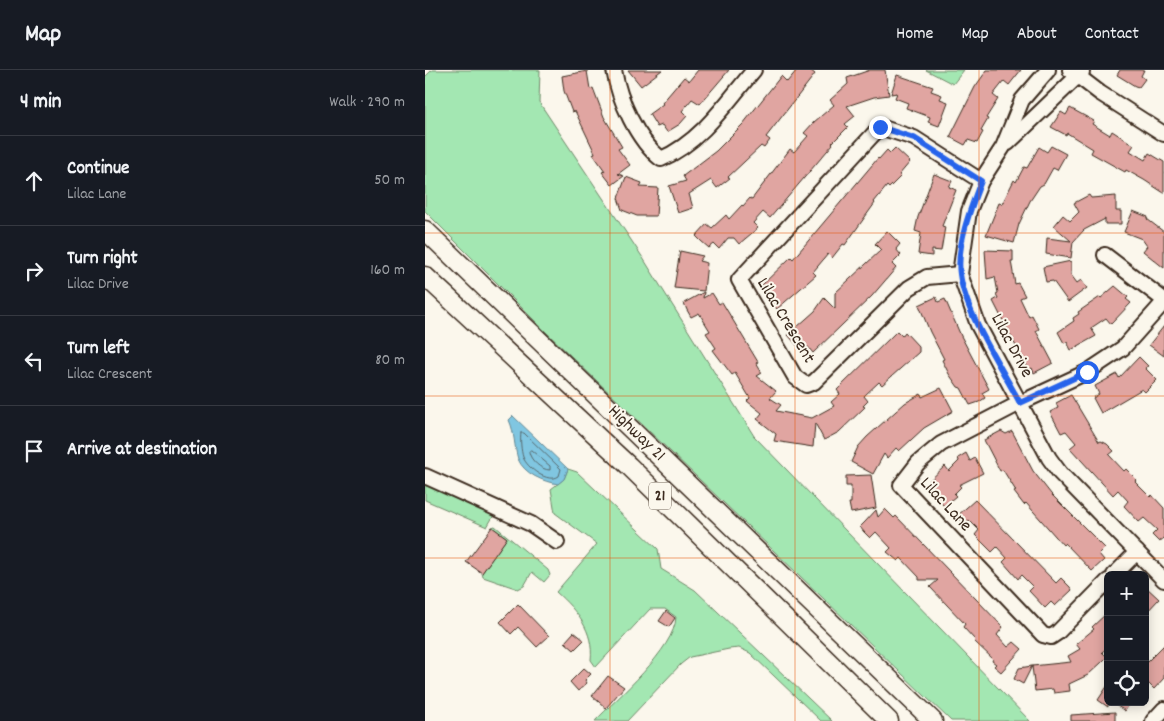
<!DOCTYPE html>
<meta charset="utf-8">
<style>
body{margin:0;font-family:Dekko,sans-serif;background:#242831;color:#f1f3f6}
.controls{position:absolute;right:15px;bottom:15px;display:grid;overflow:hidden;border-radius:8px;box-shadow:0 2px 12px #0003}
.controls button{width:45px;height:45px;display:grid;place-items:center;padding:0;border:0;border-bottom:1px solid #363941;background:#171b24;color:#f1f3f6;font:25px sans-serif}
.stop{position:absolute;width:15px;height:15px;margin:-11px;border:4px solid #2563eb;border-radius:50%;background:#fff}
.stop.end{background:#2563eb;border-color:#fff;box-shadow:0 1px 5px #0008}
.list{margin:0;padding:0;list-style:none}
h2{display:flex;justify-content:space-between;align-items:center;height:65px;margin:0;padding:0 20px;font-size:21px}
h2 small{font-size:16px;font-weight:400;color:#9ea1a6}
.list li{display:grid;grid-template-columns:32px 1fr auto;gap:15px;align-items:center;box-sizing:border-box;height:90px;padding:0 20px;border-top:1px solid #363941}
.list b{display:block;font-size:19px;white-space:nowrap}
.list p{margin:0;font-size:16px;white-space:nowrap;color:#9ea1a6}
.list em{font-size:16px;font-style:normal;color:#9ea1a6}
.icon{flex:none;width:28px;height:28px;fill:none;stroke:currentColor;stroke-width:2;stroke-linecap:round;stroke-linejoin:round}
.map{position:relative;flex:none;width:739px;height:651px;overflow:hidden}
header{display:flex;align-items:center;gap:30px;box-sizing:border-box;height:70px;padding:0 25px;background:#171b24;border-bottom:1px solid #363941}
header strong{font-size:24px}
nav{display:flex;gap:28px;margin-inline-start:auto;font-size:18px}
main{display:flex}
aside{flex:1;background:#171b24}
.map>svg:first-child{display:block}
.green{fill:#a3e7b2;stroke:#6f8868}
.water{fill:#80c6e1;stroke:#648893}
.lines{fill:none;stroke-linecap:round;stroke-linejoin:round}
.shore{stroke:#57686c;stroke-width:1}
.building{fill:#e0a5a1;stroke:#3b2a1e}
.minor-casing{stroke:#3b2a1e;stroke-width:18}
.major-casing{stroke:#3b2a1e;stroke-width:21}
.minor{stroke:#fbf7ec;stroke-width:14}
.major{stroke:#fbf7ec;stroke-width:18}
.route{stroke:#2563eb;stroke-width:6}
.grid{fill:none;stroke:#e8590c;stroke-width:1;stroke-opacity:0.55}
.labels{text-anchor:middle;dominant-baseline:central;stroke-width:4;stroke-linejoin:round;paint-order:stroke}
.shield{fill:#fbf7ec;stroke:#75685c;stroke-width:1}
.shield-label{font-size:16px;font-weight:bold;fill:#3b2a1e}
.street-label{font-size:18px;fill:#3b2a1e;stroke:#fbf7ec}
</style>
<header>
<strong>Map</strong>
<nav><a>Home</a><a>Map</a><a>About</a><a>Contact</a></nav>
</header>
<main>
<aside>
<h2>4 min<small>Walk · 290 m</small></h2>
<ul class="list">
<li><svg class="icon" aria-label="ahead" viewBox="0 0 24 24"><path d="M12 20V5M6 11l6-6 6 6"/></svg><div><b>Continue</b><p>Lilac Lane</p></div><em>50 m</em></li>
<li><svg class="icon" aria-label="right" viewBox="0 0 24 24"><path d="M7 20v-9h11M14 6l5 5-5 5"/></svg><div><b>Turn right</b><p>Lilac Drive</p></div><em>160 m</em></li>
<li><svg class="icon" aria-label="left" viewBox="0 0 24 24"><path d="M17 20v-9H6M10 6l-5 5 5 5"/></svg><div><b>Turn left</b><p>Lilac Crescent</p></div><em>80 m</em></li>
<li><svg class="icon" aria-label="arrive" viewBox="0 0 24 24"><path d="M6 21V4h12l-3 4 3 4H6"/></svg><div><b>Arrive at destination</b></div></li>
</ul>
</aside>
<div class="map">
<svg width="739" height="651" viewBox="0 0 739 651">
<rect width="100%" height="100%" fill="#fbf7ec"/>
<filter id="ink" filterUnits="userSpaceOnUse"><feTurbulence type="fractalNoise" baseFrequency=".02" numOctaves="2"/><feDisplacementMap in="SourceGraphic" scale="10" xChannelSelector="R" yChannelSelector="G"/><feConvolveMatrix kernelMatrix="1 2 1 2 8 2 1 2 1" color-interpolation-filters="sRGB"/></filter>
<g filter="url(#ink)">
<!-- green -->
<g class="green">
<path d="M 7,0 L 115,0 L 114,32 L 218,188 L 329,366 L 605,651 L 526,651 L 122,263 L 0,141 L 0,7 Z"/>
<path d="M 501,0 L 539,0 L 528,14 Z"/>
<path d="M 143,399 L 152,402 L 233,479 L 236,499 L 270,520 L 407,651 L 396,651 L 325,583 L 314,578 L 304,579 L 265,587 L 256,594 L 202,651 L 170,651 C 192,628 250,579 251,547 L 240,539 L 225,539 L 171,597 L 166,590 C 169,561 152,541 131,522 L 172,474 L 130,443 L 126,419 L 139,409 Z"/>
<path d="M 0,414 L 69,445 L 62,457 L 0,430 Z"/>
<path d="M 70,456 L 123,500 L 125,505 L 119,512 L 107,502 L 99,516 L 93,519 L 58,507 L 57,503 L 82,468 L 67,457 Z"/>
</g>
<!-- water -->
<path class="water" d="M 88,346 L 143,399 L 139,409 L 133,414 C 119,412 99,404 93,389 C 89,377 90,363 84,350 Z"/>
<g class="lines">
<!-- shore -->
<g class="shore">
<path d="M 96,363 L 99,363 L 136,399 L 134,406 C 123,414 102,398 98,387 C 96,381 95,369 96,363 Z"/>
<path d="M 106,380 L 125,396 L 125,400 C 116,400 105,390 104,382 Z"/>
</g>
</g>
<!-- building -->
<g class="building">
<path d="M 203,0 L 237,0 L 216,16 Z"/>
<path d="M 273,0 L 304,0 L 275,34 L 267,29 L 257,41 L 262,46 L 255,54 L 242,62 L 237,55 L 232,57 L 224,44 L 238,34 L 237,33 L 259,7 L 264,11 Z"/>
<path d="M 372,0 L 385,0 L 390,4 L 341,67 L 345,70 L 339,78 L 336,76 L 303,107 L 305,108 L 292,118 L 286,110 L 264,124 L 268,138 L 253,143 L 244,116 L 261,111 L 258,106 L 291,81 L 318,54 L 356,6 L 362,12 Z"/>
<path d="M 445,0 L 460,0 L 464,25 L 449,27 L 422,36 L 430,46 L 420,54 L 423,57 L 407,73 L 408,74 L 345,148 L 338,142 L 328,153 L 333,158 L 314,174 L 309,168 L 303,168 L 294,179 L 289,174 L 284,178 L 276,171 L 271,166 L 282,154 L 287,158 L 301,145 L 304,149 L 317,135 L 318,136 L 325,128 L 327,129 L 365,79 L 369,82 L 383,66 L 379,63 L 389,52 L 409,35 L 405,30 L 423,14 L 422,8 Z"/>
<path d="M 562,0 L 596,0 L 584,15 L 579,11 L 568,25 L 573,29 L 561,48 L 563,49 L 556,61 L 558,62 L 552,73 L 543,70 L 540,75 L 525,67 L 550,17 Z"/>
<path d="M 695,0 L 719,0 L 716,6 L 720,9 L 714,17 L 710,16 L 692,5 Z"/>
<path d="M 162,1 L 165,19 L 168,18 L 179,47 L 197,77 L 193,79 L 205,95 L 193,104 L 199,106 L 187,115 L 177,102 L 180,101 L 168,84 L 170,83 L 150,41 L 147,42 L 139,21 L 137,6 Z"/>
<path d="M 472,5 L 508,17 L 506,21 L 517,25 L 515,29 L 523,32 L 514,56 L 503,52 L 505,47 L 481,38 L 483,33 L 470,28 L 472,23 L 466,24 Z"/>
<path d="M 645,38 L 669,51 L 667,54 L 685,65 L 687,61 L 709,75 L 705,81 L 720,90 L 724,83 L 739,92 L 739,123 L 719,110 L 701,100 L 700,102 L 666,83 L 668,79 L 642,63 L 641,65 L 626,57 L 636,42 L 641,45 Z"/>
<path d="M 626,76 L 641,84 L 632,100 L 628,98 L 619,114 L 615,116 L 605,131 L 594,154 L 589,173 L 561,165 L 574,133 L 577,134 L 589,110 L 591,112 L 599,97 L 602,98 L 614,77 L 622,82 Z"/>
<path d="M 470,78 L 485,92 L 474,105 L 476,106 L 464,118 L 462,116 L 449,132 L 450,133 L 420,175 L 418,174 L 407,188 L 403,184 L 388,202 L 391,205 L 352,239 L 339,226 L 344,222 L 337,215 L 366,187 L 368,189 L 453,88 L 454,89 L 462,80 L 465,83 Z"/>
<path d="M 509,104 L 527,111 L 524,117 L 531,120 L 517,156 L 520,157 L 516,181 L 507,180 L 507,186 L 493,184 L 496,163 L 490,161 L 493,147 Z"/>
<path d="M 201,107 L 217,113 L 215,117 L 233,118 L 231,146 L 212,146 L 197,140 L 193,128 Z"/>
<path d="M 664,125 L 666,128 L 691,126 L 691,141 L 696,141 L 696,154 L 680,154 L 680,149 L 659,160 L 648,172 L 646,188 L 621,184 L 622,168 L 646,171 L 629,156 L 638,145 L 645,151 L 654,142 L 649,133 Z"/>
<path d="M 708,141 L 723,147 L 722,149 L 739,162 L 739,198 L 718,181 L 722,176 L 717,169 L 699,162 Z"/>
<path d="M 462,161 L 475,174 L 471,179 L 476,185 L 467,194 L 471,198 L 447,226 L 388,283 L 383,277 L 377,281 L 363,265 L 390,241 L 399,228 L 410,239 L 410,223 L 456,180 L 450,174 Z"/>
<path d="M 560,180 L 588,181 L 588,191 L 586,191 L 590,214 L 593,213 L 600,226 L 595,228 L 604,247 L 607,245 L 614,259 L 611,261 L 628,293 L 609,303 L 607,298 L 603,300 L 568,231 L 573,228 L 571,224 L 573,223 L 570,207 L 562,209 Z"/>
<path d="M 255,181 L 278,186 L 274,191 L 282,193 L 279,221 L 249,218 Z"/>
<path d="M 646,191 L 646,205 L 652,213 L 656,210 L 662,218 L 643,232 L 628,211 L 621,212 L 618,197 Z"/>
<path d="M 690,216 L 703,227 L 701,229 L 706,233 L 686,254 L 681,248 L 666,258 L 671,266 L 646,280 L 642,272 L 639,273 L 633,262 L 649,251 L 648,248 L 654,244 L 653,242 L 675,227 L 676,228 Z"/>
<path d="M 279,222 L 278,228 L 287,223 L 294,234 L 297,232 L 333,292 L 331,293 L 337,303 L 332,306 L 351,321 L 345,328 L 356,335 L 351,341 L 387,348 L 409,336 L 406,332 L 415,324 L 412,320 L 472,261 L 477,266 L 480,262 L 494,277 L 494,282 L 457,315 L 454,312 L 439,326 L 443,331 L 438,336 L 440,337 L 414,362 L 399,370 L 390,353 L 388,377 L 349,371 L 351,364 L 332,349 L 337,343 L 322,331 L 325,328 L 310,303 L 307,305 L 288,280 L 291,278 L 281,263 L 285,261 L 274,243 L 266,247 L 262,240 L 259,233 Z"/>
<path d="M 511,227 L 513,232 L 520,229 L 536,266 L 564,319 L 557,323 L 560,328 L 554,332 L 545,335 L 536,318 L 533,317 L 524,304 L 517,290 L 519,289 L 505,262 L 494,235 Z"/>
<path d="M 739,256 L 739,286 L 724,275 Z"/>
<path d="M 714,287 L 723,296 L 720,298 L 732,310 L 720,322 L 717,319 L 676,343 L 668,328 L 674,324 L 670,316 L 692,304 L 694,308 Z"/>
<path d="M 516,318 L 528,341 L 499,358 L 474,381 L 471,378 L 462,388 L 459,384 L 448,404 L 426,392 L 433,377 L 442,367 L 480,333 L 496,324 L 497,327 Z"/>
<path d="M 646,325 L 674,372 L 676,371 L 682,374 L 689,381 L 684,385 L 699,401 L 701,399 L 712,410 L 710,412 L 725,427 L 727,425 L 739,438 L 739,468 L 734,472 L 727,465 L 732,460 L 719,448 L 714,452 L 699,436 L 703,431 L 693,420 L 688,425 L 645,378 L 651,373 L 641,361 L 636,363 L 625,342 L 633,338 L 631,333 Z"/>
<path d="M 576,361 L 581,364 L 587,361 L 608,401 L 626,424 L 680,478 L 674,484 L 679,490 L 667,501 L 640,473 L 638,475 L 601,433 L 599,435 L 589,422 L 591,421 L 578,400 L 575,401 L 559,370 Z"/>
<path d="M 541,383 L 545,391 L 550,388 L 558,403 L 534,415 L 536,417 L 529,424 L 531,426 L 519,436 L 506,422 L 507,416 L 503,412 L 520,396 L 524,401 L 534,391 L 533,388 Z"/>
<path d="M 446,405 L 451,438 L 426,443 L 424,433 L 426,433 L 426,416 L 421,416 L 421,406 Z"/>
<path d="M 550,430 L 631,513 L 636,508 L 645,517 L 647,520 L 630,536 L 626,532 L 620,538 L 604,521 L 608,517 L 596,505 L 593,509 L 578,492 L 582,488 L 572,477 L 567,482 L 550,465 L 554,460 L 544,450 L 539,454 L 532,446 Z"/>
<path d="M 460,439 L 469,448 L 471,446 L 578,557 L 572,565 L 583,577 L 589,572 L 597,579 L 576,602 L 569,596 L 571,594 L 567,591 L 568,589 L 549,571 L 550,570 L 538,557 L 540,554 L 505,517 L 513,510 L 494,510 L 494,507 L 476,488 L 473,491 L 462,482 L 466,478 L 451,462 L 445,468 L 439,462 L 435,457 L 440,452 L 451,440 L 453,447 Z"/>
<path d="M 67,457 L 82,468 L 57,503 L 41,492 Z"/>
<path d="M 720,516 L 734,529 L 720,544 Z"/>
<path d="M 93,534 L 124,566 L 112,577 L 93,557 L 86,564 L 75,552 Z"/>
<path d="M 241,541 L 250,548 L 244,557 L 234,551 Z"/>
<path d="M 683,542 L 683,577 L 677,582 L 682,587 L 677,592 L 663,605 L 644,614 L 645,621 L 629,623 L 628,619 L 610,621 L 607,596 L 646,592 L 643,586 L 655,579 L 651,574 L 669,559 L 667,557 Z"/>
<path d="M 149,562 L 159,570 L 149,580 L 140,572 Z"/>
<path d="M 739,575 L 739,608 L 729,619 L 720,610 L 720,594 Z"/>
<path d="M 607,596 L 598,614 L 589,609 L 594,598 Z"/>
<path d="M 159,598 L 166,604 L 160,610 L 162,613 L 153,621 L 145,612 Z"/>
<path d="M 183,606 L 199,617 L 181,638 L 167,626 Z"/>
<path d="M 683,615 L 683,637 L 673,630 Z"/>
<path d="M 686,632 L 706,632 L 700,641 Z"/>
<path d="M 690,642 L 690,651 L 646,651 L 646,645 Z"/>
</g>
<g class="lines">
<defs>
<g id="minor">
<path d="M 189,0 C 194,30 212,70 236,89 C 276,72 302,32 329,0"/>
<path d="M 623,0 L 597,30 L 578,77 L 556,111 L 544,141 L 535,204 L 553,255 L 624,388 L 635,403 L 739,510"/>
<path d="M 645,0 L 675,23 L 739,64"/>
<path d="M 583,73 L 657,2"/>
<path d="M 680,185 L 739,230"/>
<path d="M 535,204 L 502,207 L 484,218 L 389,312 L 381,315 L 370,307 L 314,210 L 455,57 L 489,68 L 556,111"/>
<path d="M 0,406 L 106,454 L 132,472"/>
<path d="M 689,505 L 712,482"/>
<path d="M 683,511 L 632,563 L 626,567 L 618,565 L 476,415 L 493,393 L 516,374 L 595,333 L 662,302 L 698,278 L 739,232"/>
<path d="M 728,651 L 739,639"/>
</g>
<g id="major">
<path d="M 0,160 L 508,651"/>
<path d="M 0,206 L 204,396 L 464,651"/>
</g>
</defs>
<!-- minor casing -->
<use href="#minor" class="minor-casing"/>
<!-- major casing -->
<use href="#major" class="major-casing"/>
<!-- minor -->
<use href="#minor" class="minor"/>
<!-- major -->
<use href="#major" class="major"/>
</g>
</g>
<g class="lines" filter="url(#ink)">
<!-- route -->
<path class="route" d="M 455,57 L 489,68 L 556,111 C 546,137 531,176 535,204 C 540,243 576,297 595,333 L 662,302"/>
</g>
<!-- grid -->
<path class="grid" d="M 185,0 L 185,651M 370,0 L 370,651M 554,0 L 554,651M 0,163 L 739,163M 0,326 L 739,326M 0,488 L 739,488"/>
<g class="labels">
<!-- shield labels -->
<rect class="shield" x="224" y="412.5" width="22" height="27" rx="4"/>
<g class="shield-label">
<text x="235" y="426">21</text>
</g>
<!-- street labels -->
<g class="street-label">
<text transform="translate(360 251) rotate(59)">Lilac Crescent</text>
<text transform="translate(586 276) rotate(62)">Lilac Drive</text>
<text transform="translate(211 364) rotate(44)">Highway 21</text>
<text transform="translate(520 435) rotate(47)">Lilac Lane</text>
</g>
</g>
</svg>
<div class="controls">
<button>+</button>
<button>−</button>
<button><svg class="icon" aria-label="locate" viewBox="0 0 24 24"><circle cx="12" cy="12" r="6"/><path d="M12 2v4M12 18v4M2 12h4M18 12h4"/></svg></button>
</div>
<div class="stop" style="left:662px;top:302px"></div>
<div class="stop end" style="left:455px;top:57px"></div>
</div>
</main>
